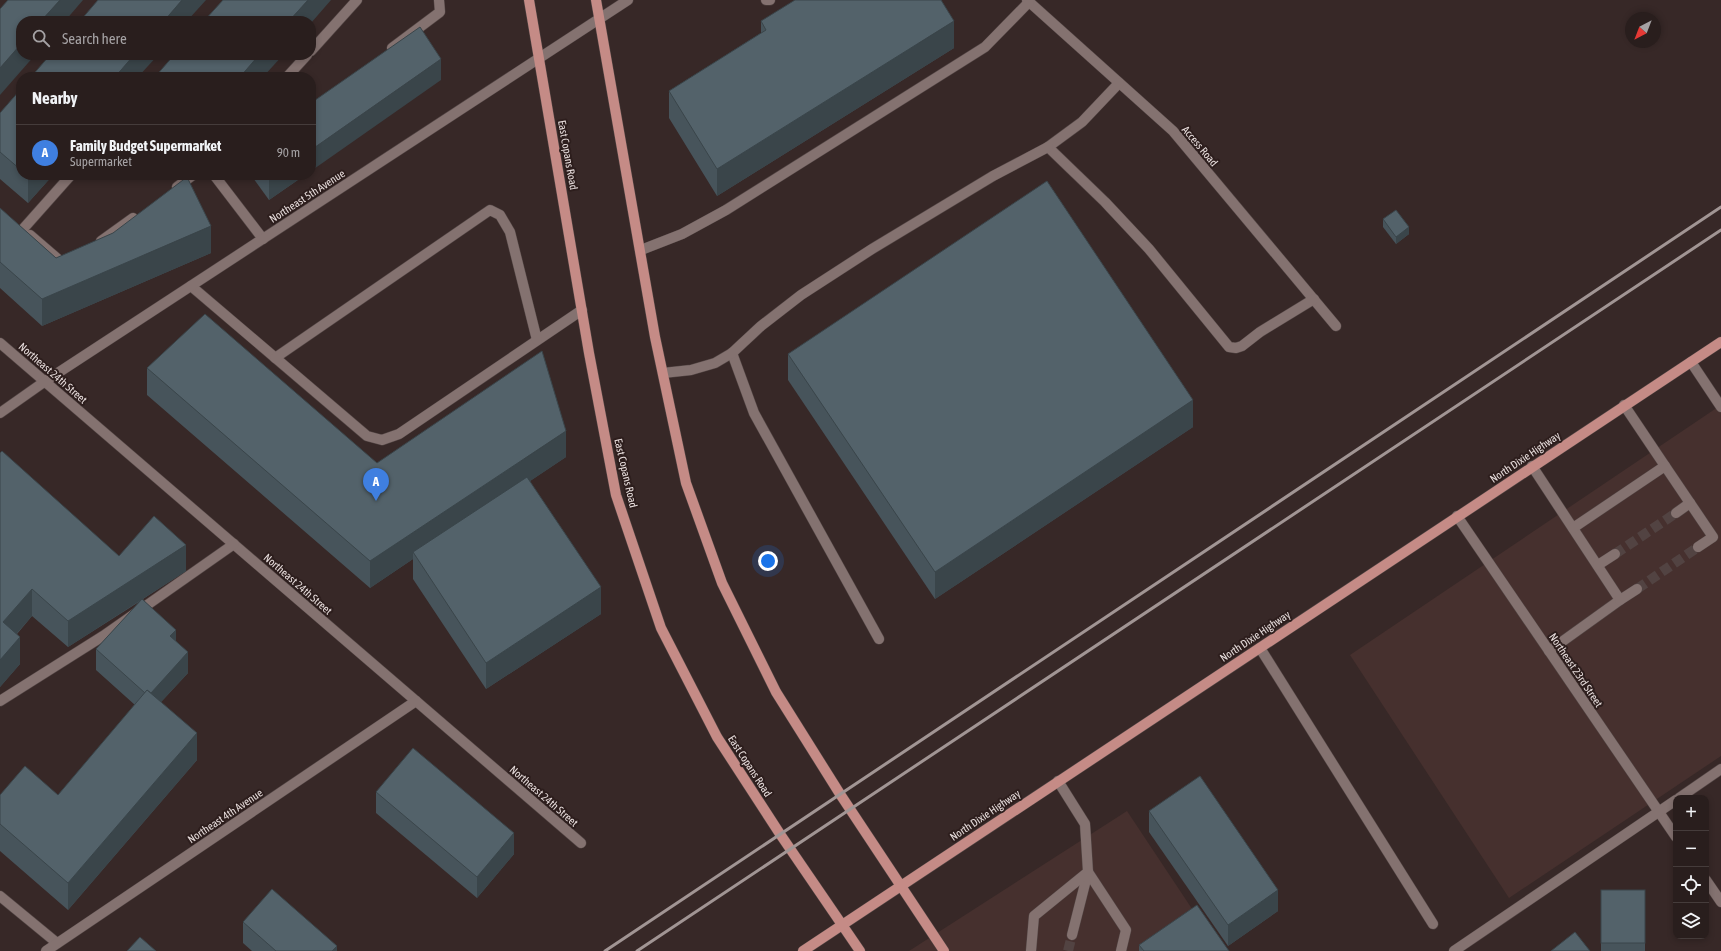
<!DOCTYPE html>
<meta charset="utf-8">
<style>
body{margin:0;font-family:"Asap Condensed",sans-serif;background:#352b2a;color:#f1f3f6}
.controls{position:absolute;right:12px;bottom:12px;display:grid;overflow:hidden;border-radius:8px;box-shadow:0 2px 6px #0003}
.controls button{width:36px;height:36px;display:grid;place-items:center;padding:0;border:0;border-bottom:1px solid #453c3b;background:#291e1d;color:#f1f3f6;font:20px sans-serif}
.compass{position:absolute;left:1625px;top:12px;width:36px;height:36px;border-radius:50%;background:#291e1d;box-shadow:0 2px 6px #0003;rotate:222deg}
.you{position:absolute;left:768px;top:561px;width:14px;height:14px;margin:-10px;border:3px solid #fff;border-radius:50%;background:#1a73e8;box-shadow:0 0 0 6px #1a73e833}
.badge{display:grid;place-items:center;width:26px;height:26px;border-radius:50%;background:#ea580c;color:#fff;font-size:13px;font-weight:700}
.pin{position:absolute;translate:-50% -33px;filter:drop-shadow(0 1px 2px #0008)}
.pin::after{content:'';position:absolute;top:21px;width:14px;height:12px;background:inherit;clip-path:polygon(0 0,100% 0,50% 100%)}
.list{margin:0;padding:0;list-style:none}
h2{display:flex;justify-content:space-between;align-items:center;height:52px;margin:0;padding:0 16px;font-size:17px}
h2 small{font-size:13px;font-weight:400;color:#a5a2a4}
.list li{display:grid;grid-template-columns:26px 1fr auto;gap:12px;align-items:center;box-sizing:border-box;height:56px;padding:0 16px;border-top:1px solid #453c3b}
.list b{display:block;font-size:15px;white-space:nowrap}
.list p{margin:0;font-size:13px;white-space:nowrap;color:#a5a2a4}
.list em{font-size:13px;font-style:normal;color:#a5a2a4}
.icon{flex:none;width:22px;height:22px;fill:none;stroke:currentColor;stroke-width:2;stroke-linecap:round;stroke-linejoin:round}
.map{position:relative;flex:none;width:1721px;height:951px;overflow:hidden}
.search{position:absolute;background:#291e1d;box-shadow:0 2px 6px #0003;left:16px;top:16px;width:300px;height:44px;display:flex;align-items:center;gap:10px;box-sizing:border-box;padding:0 14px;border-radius:16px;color:#a5a2a4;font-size:15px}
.panel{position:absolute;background:#291e1d;box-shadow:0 2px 6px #0003;left:16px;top:72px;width:300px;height:108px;border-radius:16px}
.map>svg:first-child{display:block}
.built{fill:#46302e}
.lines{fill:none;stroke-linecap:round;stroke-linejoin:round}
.minor-tunnel{stroke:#524342;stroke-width:10;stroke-dasharray:10 5;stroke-linecap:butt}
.minor-casing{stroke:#534645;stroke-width:11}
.major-casing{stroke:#534645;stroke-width:11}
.minor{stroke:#847270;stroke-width:10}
.major{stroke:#c58b86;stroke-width:10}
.rail{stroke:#a19594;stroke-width:3}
.wall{fill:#47545b}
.shaded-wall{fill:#3a454a}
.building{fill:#53626a;stroke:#3a454a}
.labels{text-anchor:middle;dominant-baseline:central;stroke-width:4;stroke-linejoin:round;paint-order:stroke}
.street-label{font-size:11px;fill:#e8dedd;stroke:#2d1e1d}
</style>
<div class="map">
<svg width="1721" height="951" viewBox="0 0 1721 951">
<rect width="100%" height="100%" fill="#372827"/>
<!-- built -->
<g class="built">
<path d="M 1721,405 L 1721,756 L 1509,898 L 1350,655 Z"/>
<path d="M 1127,811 L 1220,951 L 909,951 Z"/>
</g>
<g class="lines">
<!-- minor-tunnel -->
<g class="minor-tunnel">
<path d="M 1615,554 L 1676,513"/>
<path d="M 1637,589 L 1698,547"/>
<path d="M 1068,951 L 1072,935"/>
</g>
<defs>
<g id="minor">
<path d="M 766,0 L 770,0"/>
<path d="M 1027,0 L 1173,131 L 1336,326"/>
<path d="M 392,48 L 440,12 L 439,0"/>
<path d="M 311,51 L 357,0"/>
<path d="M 287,77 L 307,55"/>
<path d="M 1119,83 L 1082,122 L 1048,147 L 1105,202 L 1149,249 L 1229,347 L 1236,348 L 1242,346 L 1260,332 L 1314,299"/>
<path d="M 214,175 L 263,239"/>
<path d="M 177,187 L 193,175"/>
<path d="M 23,229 L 71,175"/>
<path d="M 30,235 L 66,266"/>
<path d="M 101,241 L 133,218"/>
<path d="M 641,250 L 682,234 L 726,210 L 985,47 L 1029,2"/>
<path d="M 191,286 L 367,436 L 382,440 L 399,434 L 582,310"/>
<path d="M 0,343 L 581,843"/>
<path d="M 732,353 L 754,413 L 879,639"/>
<path d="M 275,358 L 490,210 L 500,215 L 510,232 L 537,340"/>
<path d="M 1691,362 L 1721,407"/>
<path d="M 663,373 L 691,370 L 715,363 L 732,353 L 761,326 L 801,295 L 872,249 L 993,176 L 1048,147"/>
<path d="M 1624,405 L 1665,466"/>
<path d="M 0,413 L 44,382 L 628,0"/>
<path d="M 1532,466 L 1620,600 L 1549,651"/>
<path d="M 1676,513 L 1690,503"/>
<path d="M 1457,516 L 1676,837"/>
<path d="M 1573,528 L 1665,466 L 1713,537 L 1698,547"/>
<path d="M 1598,565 L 1615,554"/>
<path d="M 1620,600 L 1637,589"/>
<path d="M 1260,648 L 1433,924"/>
<path d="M 0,701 L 103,636 L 234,544"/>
<path d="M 1679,798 L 1721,769"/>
<path d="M 1088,872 L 1126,930 L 1121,951"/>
<path d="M 1706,880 L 1721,902"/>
<path d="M 0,896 L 57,943"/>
<path d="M 1072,935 L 1088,872"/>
<path d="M 46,951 L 416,701"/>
<path d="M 1031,951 L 1034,916 L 1088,872 L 1085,824 L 1058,781"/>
<path d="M 1454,951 L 1676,800"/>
</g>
<g id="major">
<path d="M 529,0 L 589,353 L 616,495 L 661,628 L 717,737 L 780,834 L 860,951"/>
<path d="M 596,0 L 655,337 L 686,483 L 722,583 L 776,692 L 840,794 L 944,951"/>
<path d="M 803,951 L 1721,342"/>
</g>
</defs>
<!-- minor casing -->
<use href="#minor" class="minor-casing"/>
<!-- major casing -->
<use href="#major" class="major-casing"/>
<!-- minor -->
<use href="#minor" class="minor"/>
<!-- major -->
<use href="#major" class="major"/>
<!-- rail -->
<g class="rail">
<path d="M 605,951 L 1721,207"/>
<path d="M 637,951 L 1721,230"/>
</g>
</g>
<!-- wall -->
<g class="wall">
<path d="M 761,21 L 954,48 L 717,196 L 669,118 L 669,91 L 761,33 Z"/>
<path d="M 21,89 L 21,175 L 53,175 L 28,203 L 0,179 L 0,113 Z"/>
<path d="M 251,175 L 305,175 L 269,200 Z"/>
<path d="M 0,208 L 56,258 L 211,253 L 42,326 L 0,288 Z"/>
<path d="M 1383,219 L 1409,234 L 1396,244 L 1383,227 Z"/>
<path d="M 788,354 L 1193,427 L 935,599 L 788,380 Z"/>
<path d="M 147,368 L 377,463 L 566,457 L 530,481 L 601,614 L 486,689 L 413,579 L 413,559 L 370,588 L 147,395 Z"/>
<path d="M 0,453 L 119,556 L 186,571 L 143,599 L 176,641 L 188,673 L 161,702 L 197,760 L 68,910 L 0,851 L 0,795 L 58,795 L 135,705 L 96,670 L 96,649 L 142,600 L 68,647 L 32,616 L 17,634 L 20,664 L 0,687 Z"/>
<path d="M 376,792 L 514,854 L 477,898 L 376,813 Z"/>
<path d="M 1149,811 L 1278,911 L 1228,946 L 1149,832 Z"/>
<rect x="1601" y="890" width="44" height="61"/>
<path d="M 243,922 L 337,951 L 252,951 L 243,943 Z"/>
<path d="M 1139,945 L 1229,951 L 1139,951 Z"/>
</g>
<!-- shaded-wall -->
<g class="shaded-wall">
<path d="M 60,0 L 83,0 L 65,21 L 41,21 Z"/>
<path d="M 182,0 L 206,0 L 187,21 L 164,21 Z"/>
<path d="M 308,0 L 331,0 L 311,23 L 311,21 L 289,21 Z"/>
<path d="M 954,21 L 954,48 L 717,196 L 717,169 Z"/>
<path d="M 21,44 L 21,55 L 35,55 L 0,95 L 0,68 Z"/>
<path d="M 134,55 L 158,55 L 138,77 L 115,77 Z"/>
<path d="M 259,55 L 283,55 L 263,77 L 240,77 Z"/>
<path d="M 441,59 L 441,80 L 311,171 L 311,150 Z"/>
<path d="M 29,175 L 53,175 L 28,203 L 28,177 Z"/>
<path d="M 274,175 L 305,175 L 269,200 L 269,179 Z"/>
<path d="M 211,226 L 211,253 L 42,326 L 42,299 Z"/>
<path d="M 1409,227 L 1409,234 L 1396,244 L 1396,237 Z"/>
<path d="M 1193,400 L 1193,427 L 935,599 L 935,572 Z"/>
<path d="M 566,431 L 566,457 L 416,557 L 413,552 L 413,559 L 370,588 L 370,561 Z"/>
<path d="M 186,545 L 186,571 L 68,647 L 68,621 Z"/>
<path d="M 601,587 L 601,614 L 486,689 L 486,663 Z"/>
<path d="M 32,589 L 32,616 L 3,649 L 3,622 Z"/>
<path d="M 176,630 L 176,651 L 170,636 Z"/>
<path d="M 20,637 L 20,664 L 0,687 L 0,660 Z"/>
<path d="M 188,652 L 188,673 L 148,716 L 148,695 Z"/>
<path d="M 197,733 L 197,760 L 68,910 L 68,883 Z"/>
<path d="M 514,833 L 514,854 L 477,898 L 477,877 Z"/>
<path d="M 1278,890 L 1278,911 L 1228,946 L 1228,925 Z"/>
<path d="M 337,946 L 337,951 L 332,951 Z"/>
</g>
<!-- building -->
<g class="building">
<path d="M 8,0 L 60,0 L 41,21 L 21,21 L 21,44 L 0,68 L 0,9 Z"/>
<path d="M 98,0 L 182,0 L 164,21 L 80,21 Z"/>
<path d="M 223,0 L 308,0 L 289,21 L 204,21 Z"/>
<path d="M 795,0 L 941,0 L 954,21 L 717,169 L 669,91 L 766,30 L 761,21 Z"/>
<path d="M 420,27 L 441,59 L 311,150 L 311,103 Z"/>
<path d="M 50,55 L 134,55 L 115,77 L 31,77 Z"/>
<path d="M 174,55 L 259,55 L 240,77 L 155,77 Z"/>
<path d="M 21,89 L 21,170 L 0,152 L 0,113 Z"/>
<path d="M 266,175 L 274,175 L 269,179 Z"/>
<path d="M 187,177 L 211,226 L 42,299 L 0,262 L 0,208 L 56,258 L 113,233 Z"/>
<path d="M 1047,181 L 1193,400 L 935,572 L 788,354 Z"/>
<path d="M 1396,210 L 1409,227 L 1396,237 L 1383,219 Z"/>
<path d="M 205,314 L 377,463 L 542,351 L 566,431 L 370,561 L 147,368 Z"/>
<path d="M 2,451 L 119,556 L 154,516 L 186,545 L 68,621 L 32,589 L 3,622 L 20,637 L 0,660 L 0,453 Z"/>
<path d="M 527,477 L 601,587 L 486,663 L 413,552 Z"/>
<path d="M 142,599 L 176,630 L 170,636 L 188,652 L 151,693 L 147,690 L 145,693 L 96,649 Z"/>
<path d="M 147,690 L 197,733 L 68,883 L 0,824 L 0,795 L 25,766 L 58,795 Z"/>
<path d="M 413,748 L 514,833 L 477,877 L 376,792 Z"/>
<path d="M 1200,776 L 1278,890 L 1228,925 L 1149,811 Z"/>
<path d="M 272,889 L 337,946 L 332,951 L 276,951 L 243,922 Z"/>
<rect x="1601" y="890" width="44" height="53"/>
<path d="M 1197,905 L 1229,951 L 1144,951 L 1139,945 Z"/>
<path d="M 1575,932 L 1590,951 L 1551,951 Z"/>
<path d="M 140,937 L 156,951 L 127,951 Z"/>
</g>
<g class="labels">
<!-- street labels -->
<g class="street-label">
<text transform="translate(1200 146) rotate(50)">Access Road</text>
<text transform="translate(568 155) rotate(80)">East Copans Road</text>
<text transform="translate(307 196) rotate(-33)">Northeast 5th Avenue</text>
<text transform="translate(53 373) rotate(41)">Northeast 24th Street</text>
<text transform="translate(1525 457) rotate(-34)">North Dixie Highway</text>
<text transform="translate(626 473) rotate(77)">East Copans Road</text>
<text transform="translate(298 584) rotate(41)">Northeast 24th Street</text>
<text transform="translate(1255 636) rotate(-34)">North Dixie Highway</text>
<text transform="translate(1576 670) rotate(56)">Northeast 23rd Street</text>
<text transform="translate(750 766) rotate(57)">East Copans Road</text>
<text transform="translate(544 796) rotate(41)">Northeast 24th Street</text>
<text transform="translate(985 815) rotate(-34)">North Dixie Highway</text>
<text transform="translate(225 816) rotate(-34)">Northeast 4th Avenue</text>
</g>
</g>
</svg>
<div class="controls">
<button>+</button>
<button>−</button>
<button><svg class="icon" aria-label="locate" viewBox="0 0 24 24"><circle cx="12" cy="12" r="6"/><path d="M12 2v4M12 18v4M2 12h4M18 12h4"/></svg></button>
<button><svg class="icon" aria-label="layers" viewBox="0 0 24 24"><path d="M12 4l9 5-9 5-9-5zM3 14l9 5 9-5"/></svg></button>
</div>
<svg class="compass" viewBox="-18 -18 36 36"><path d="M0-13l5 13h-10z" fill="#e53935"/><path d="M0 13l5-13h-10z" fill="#a5a2a4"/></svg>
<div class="you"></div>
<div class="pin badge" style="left:376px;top:501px;background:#3f7fe0">A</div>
<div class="search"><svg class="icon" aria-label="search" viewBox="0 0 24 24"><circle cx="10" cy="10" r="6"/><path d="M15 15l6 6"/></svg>Search here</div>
<section class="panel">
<h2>Nearby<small></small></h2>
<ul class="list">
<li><span class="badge" style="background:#3f7fe0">A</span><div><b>Family Budget Supermarket</b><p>Supermarket</p></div><em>90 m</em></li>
</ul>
</section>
</div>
